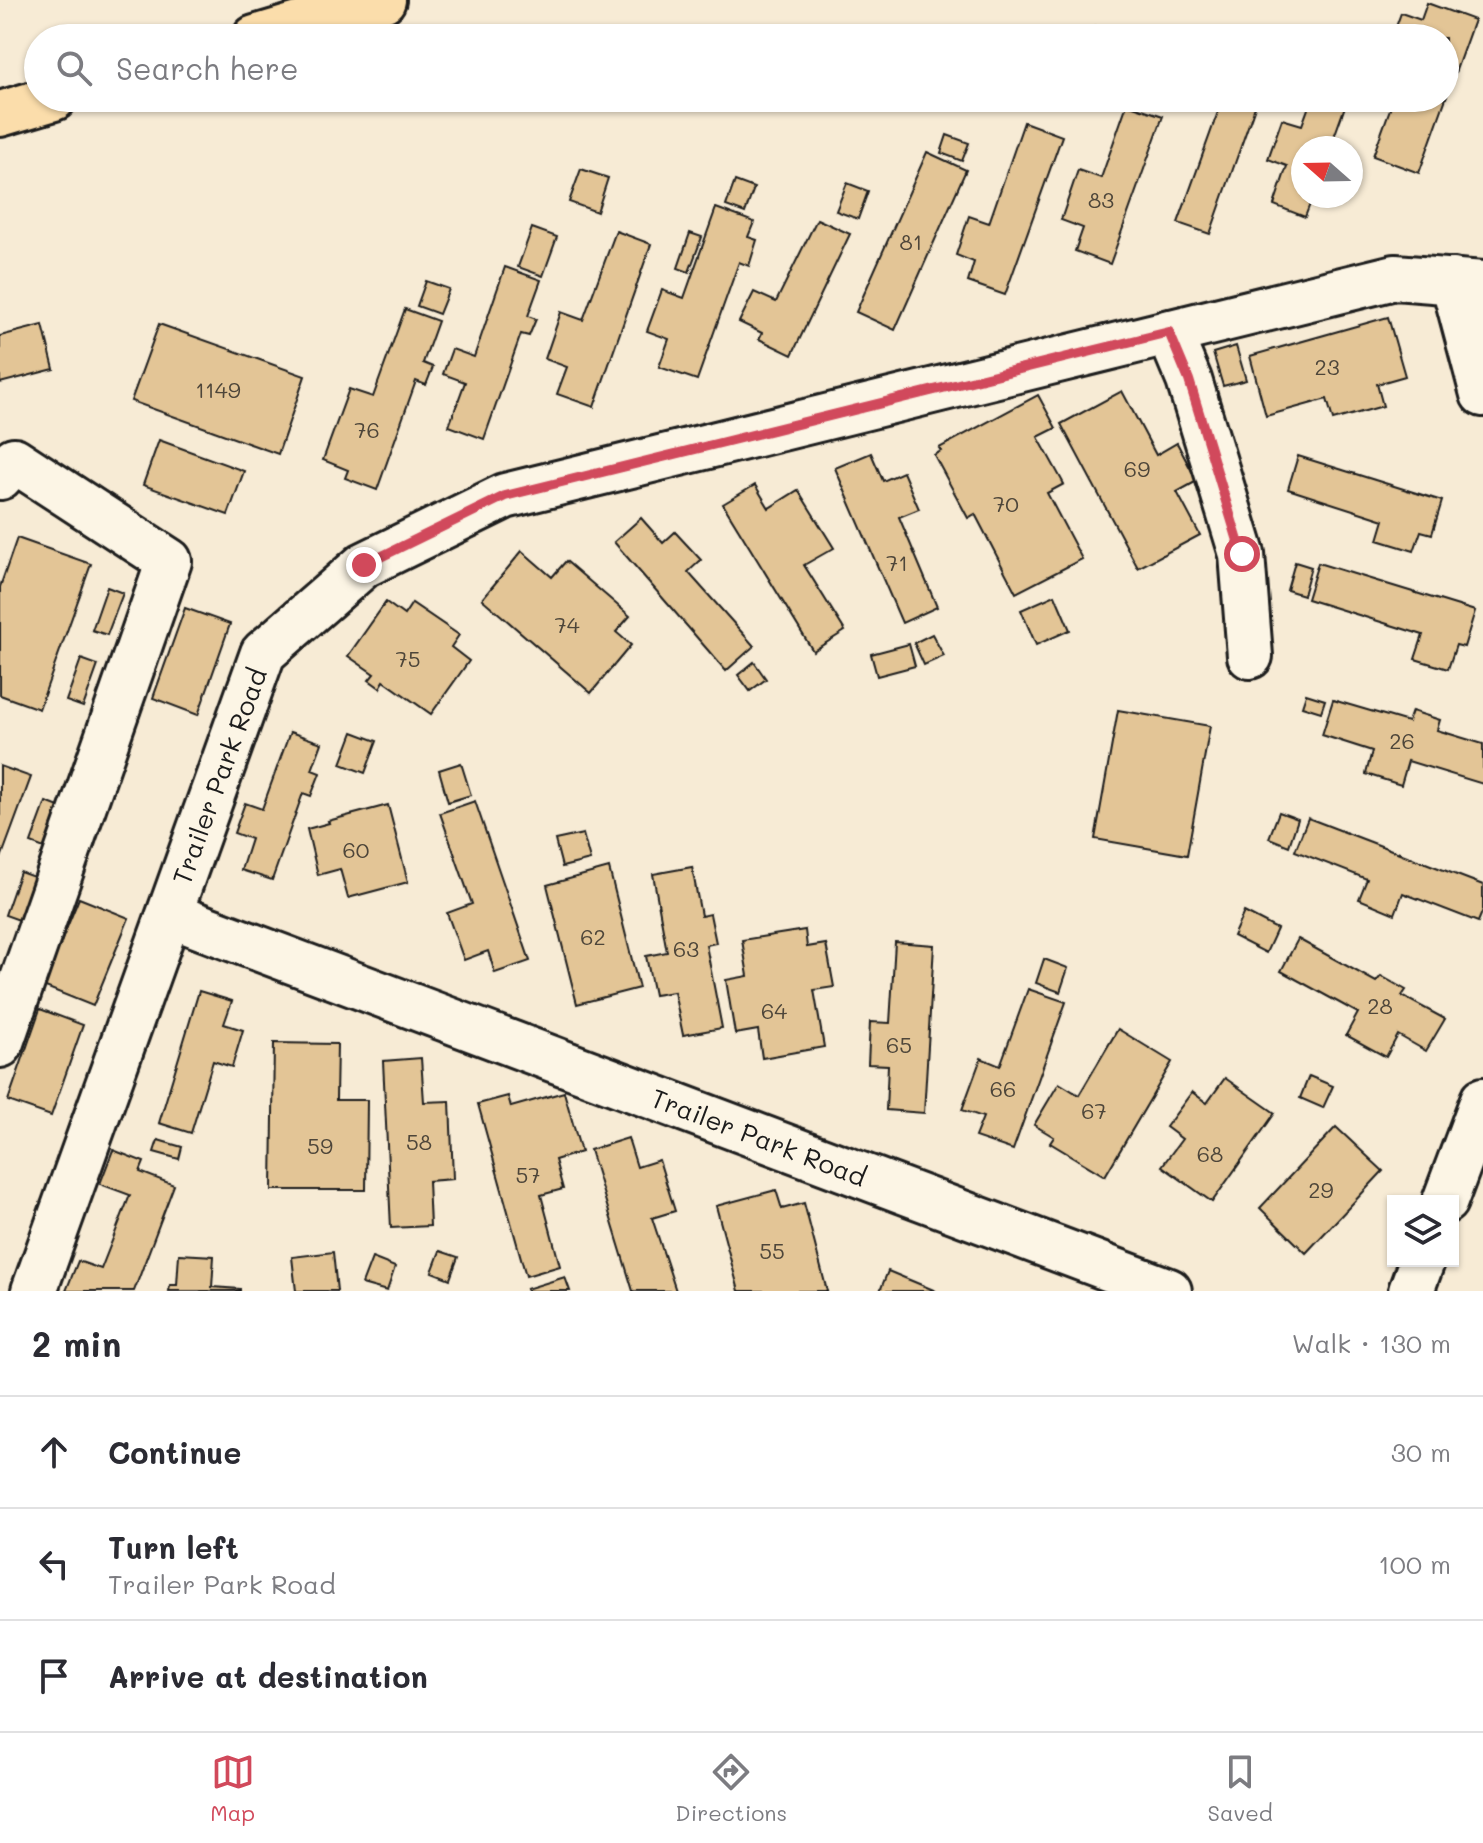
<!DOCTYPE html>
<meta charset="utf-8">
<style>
body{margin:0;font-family:Mali,sans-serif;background:#f2f2f3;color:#2b2b33}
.controls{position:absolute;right:24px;bottom:24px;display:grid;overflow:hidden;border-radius:0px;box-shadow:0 2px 6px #0004}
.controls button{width:72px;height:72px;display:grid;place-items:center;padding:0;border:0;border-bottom:2px solid #e1e1e2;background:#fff;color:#2b2b33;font:40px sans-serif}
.compass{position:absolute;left:1291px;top:136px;width:72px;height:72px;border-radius:50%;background:#fff;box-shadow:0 2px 6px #0004;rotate:290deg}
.stop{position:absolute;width:24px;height:24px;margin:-18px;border:6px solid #d1495b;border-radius:50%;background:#fff}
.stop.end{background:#d1495b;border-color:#fff;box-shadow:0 2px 8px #0008}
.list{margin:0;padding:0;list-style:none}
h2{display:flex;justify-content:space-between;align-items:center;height:104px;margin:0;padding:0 32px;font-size:34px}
h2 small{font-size:26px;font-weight:400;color:#7c7c81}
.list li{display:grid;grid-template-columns:52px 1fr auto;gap:24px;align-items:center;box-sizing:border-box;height:112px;padding:0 32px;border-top:2px solid #e1e1e2}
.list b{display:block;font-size:30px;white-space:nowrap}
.list p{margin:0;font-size:26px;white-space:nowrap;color:#7c7c81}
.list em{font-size:26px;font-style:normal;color:#7c7c81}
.icon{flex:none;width:44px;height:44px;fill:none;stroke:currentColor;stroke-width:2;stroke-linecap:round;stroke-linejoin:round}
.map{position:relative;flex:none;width:1483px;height:1291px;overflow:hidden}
.search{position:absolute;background:#fff;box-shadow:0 2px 6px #0004;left:24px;right:24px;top:24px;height:88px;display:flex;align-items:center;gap:20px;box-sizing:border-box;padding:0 28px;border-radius:44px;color:#7c7c81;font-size:30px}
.sheet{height:440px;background:#fff}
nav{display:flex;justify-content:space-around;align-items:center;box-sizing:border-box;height:112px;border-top:2px solid #e1e1e2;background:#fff;font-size:22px;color:#7c7c81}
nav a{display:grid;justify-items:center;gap:4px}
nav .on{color:#d1495b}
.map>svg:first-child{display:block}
.building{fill:#e3c596;stroke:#1c1c1c;stroke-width:2}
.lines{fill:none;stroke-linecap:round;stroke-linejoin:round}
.minor-casing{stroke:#1c1c1c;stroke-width:50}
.highway-casing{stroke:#1c1c1c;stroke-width:50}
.minor{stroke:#fcf5e5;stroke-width:44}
.highway{stroke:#fbddab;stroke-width:44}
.route{stroke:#d1495b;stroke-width:10}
.labels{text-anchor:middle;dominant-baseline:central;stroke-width:7;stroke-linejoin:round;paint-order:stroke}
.number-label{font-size:22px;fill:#4e463a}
.street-label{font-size:26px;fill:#1c1c1c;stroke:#fcf5e5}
</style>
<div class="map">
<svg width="1483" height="1291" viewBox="0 0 1483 1291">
<rect width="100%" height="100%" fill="#f7ebd5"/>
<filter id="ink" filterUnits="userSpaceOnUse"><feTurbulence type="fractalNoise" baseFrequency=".0125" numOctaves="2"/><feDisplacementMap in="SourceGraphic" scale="16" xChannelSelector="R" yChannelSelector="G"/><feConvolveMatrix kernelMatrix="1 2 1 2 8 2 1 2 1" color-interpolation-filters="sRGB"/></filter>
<g filter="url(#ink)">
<!-- building -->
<g class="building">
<path d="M 1427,3 L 1474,20 L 1419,173 L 1373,156 L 1394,98 L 1445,98 L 1445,38 L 1392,38 L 1401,13 L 1421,20 Z"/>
<path d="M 1096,26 L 1123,31 L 1122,38 L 1094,38 Z"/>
<path d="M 1223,98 L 1258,98 L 1210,234 L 1178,223 Z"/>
<path d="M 1312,98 L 1348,98 L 1330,148 L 1303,148 L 1303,196 L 1313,196 L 1305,217 L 1274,205 L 1287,166 L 1268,159 L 1282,119 L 1302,125 Z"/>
<path d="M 1127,104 L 1163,116 L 1110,264 L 1075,251 L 1083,228 L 1061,220 L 1078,170 L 1101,178 Z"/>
<path d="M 1024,122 L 1062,136 L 1005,295 L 968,282 L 974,262 L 956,255 L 969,216 L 989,223 Z"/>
<path d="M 947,135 L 969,143 L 962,161 L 941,153 Z"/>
<path d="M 927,152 L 966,170 L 895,330 L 856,312 Z"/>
<path d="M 581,169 L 608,178 L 597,212 L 569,202 Z"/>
<path d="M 735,181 L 754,188 L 745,213 L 726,206 Z"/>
<path d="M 847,183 L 868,191 L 858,219 L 836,211 Z"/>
<path d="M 716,208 L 754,222 L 748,237 L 757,240 L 749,266 L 739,262 L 697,380 L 659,367 L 669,339 L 647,331 L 662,290 L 684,298 Z"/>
<path d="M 817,219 L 850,234 L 792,355 L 759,339 L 762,333 L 739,322 L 754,292 L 776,302 Z"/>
<path d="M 532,228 L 557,237 L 543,276 L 518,267 Z"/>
<path d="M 616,231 L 651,244 L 594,407 L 557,394 L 567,367 L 545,359 L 561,312 L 583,320 Z"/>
<path d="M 690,233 L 702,237 L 689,272 L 678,268 Z"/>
<path d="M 505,267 L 541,280 L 528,316 L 536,319 L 529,336 L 521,334 L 484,439 L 449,426 L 465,382 L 443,374 L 452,349 L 474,357 Z"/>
<path d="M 426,281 L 449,289 L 439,314 L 417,306 Z"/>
<path d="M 405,309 L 438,321 L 423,363 L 433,367 L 426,385 L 416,381 L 377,490 L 345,478 L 348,470 L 323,460 L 349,389 L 373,397 Z"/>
<path d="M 1388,317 L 1405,376 L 1377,384 L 1383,406 L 1333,420 L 1327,399 L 1266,416 L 1250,356 Z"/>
<path d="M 159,324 L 305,376 L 278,454 L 131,401 Z"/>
<path d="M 43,325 L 54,369 L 0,383 L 0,336 Z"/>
<path d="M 1236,346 L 1246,380 L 1223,386 L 1213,353 Z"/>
<path d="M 1122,391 L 1156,455 L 1177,443 L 1197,481 L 1177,492 L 1200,535 L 1138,568 L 1061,424 Z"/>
<path d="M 1038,395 L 1056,428 L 1038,437 L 1064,484 L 1047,493 L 1082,559 L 1016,593 L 975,514 L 968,518 L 934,455 L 941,451 L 939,448 Z"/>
<path d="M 159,440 L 244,471 L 228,515 L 143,485 Z"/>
<path d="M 871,453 L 883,481 L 903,472 L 919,509 L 899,517 L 937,607 L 902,623 L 835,468 Z"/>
<path d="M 1298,456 L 1442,501 L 1432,534 L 1421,531 L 1414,551 L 1378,540 L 1384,520 L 1288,489 Z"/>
<path d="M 755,485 L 769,508 L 798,490 L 834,548 L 804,565 L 845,631 L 813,651 L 723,504 Z"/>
<path d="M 641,518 L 663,543 L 675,532 L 701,560 L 688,572 L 754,646 L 726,671 L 614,542 Z"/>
<path d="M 17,538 L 91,564 L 39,709 L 0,695 L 0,587 Z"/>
<path d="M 522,551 L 552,577 L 566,561 L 630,616 L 616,632 L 631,645 L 591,693 L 482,599 Z"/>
<path d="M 1295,562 L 1311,567 L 1303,595 L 1287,590 Z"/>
<path d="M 1318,563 L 1475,611 L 1464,647 L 1456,645 L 1448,669 L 1415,659 L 1423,635 L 1307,599 Z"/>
<path d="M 107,587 L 123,593 L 107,635 L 92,630 Z"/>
<path d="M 1055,595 L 1070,630 L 1036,645 L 1021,610 Z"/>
<path d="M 386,602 L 404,615 L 412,603 L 459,635 L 451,647 L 469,661 L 431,714 L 384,681 L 380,688 L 369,680 L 374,674 L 348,656 Z"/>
<path d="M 185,608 L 230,624 L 198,715 L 153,698 Z"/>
<path d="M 932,634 L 944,656 L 924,665 L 914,643 Z"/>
<path d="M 909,644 L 915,666 L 877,676 L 871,654 Z"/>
<path d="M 81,659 L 98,665 L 83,707 L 66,701 Z"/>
<path d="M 754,662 L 766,679 L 750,691 L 738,675 Z"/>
<path d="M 1306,694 L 1325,700 L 1321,712 L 1302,706 Z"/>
<path d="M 1333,700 L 1408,722 L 1412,711 L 1440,720 L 1437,730 L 1483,744 L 1483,784 L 1408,761 L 1401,785 L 1366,774 L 1372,751 L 1322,735 Z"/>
<path d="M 1118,710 L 1210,726 L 1187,855 L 1095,839 Z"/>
<path d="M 290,732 L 322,743 L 312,770 L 320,773 L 311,796 L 303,793 L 272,880 L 241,870 L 251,839 L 234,833 L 245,803 L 262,809 Z"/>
<path d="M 353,732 L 377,741 L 365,773 L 341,764 Z"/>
<path d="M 461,763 L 471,795 L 448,802 L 439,770 Z"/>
<path d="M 0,766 L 31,777 L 0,861 Z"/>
<path d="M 475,801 L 530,961 L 495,973 L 488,951 L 464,960 L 447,913 L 472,904 L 440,813 Z"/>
<path d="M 46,802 L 59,807 L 44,848 L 31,843 Z"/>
<path d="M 388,805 L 408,882 L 348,898 L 340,869 L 318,875 L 307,829 L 329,823 L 328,821 Z"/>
<path d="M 1279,812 L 1298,819 L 1289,846 L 1269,838 Z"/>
<path d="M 1308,818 L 1483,885 L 1483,910 L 1478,922 L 1403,893 L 1395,914 L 1359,899 L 1367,879 L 1295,851 Z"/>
<path d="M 583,834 L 590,860 L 562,867 L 555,840 Z"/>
<path d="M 692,867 L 701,916 L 710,914 L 716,943 L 706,945 L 722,1028 L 683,1035 L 674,992 L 654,995 L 646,956 L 667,952 L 653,874 Z"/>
<path d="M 609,868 L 639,988 L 577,1004 L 547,885 Z"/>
<path d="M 20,872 L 34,877 L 19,920 L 5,915 Z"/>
<path d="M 79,898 L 129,918 L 93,1006 L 43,986 Z"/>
<path d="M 1244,912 L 1277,929 L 1266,953 L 1233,936 Z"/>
<path d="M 805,930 L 807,947 L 826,944 L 834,987 L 814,990 L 824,1047 L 762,1058 L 758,1030 L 735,1034 L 726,980 L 748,976 L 742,940 Z"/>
<path d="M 1298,939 L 1376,982 L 1381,976 L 1406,990 L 1402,996 L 1445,1019 L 1426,1051 L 1398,1035 L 1386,1057 L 1346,1035 L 1358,1013 L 1281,971 Z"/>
<path d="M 895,942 L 934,945 L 924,1113 L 886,1110 L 888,1065 L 868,1064 L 870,1022 L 890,1023 Z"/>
<path d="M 1044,959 L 1068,968 L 1060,992 L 1036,983 Z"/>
<path d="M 1028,989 L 1066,1002 L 1013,1150 L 975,1137 L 983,1117 L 962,1110 L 981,1058 L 1000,1066 Z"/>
<path d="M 199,991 L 232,1001 L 224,1024 L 243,1030 L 232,1067 L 213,1061 L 191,1133 L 159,1123 Z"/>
<path d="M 40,1009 L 83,1025 L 51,1116 L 8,1101 Z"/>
<path d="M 1118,1029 L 1172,1062 L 1105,1176 L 1050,1143 L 1054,1137 L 1034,1125 L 1059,1083 L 1079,1095 Z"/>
<path d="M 274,1043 L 337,1044 L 336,1100 L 367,1100 L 366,1190 L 272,1190 Z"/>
<path d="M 421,1058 L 424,1102 L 450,1101 L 453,1179 L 428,1181 L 430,1226 L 391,1228 L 383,1061 Z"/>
<path d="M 1309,1076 L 1333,1086 L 1323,1108 L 1300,1098 Z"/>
<path d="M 1225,1078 L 1275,1113 L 1212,1202 L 1162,1166 L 1182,1139 L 1166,1127 L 1192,1092 L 1207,1103 Z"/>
<path d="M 564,1092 L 581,1152 L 555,1160 L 563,1189 L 541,1195 L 560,1266 L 526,1276 L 478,1104 L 508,1096 L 511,1107 Z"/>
<path d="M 1336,1127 L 1383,1171 L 1306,1253 L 1260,1208 Z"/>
<path d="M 628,1138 L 637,1167 L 659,1160 L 675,1211 L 652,1218 L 676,1291 L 633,1291 L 590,1150 Z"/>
<path d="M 158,1140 L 182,1147 L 179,1159 L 154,1152 Z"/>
<path d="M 113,1150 L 144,1162 L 140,1172 L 174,1185 L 134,1291 L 66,1291 L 78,1261 L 101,1269 L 130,1195 L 100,1184 Z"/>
<path d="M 776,1190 L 782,1209 L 804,1203 L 827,1291 L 739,1291 L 716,1206 Z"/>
<path d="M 440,1251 L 458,1257 L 450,1279 L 432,1272 Z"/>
<path d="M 333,1252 L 337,1291 L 296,1291 L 292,1257 Z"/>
<path d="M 179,1254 L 214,1256 L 212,1287 L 240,1289 L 240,1291 L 169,1291 L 170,1285 L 177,1285 Z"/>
<path d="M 372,1258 L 395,1267 L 387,1291 L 362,1284 Z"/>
<path d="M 888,1271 L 936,1291 L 880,1291 Z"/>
<path d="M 565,1277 L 570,1291 L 527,1291 L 526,1289 Z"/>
</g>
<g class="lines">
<defs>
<g id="minor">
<path d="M 1453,281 L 1483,394"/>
<path d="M 1169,332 L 1189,380 L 1242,554 L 1250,656"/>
<path d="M 0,477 L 14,460 L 169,561 L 0,1045"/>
<path d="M 170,915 L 1169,1291"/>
<path d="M 1445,1201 L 1483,1100"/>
<path d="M 34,1291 L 263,653 L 364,565 L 505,496 L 1395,277 L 1483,284"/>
<path d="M 1411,1291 L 1422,1261"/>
</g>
<g id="highway">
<path d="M 255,38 L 383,0"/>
<path d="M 0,114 L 54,98"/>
</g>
</defs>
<!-- minor casing -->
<use href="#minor" class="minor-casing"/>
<!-- highway casing -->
<use href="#highway" class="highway-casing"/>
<!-- minor -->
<use href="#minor" class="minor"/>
<!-- highway -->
<use href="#highway" class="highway"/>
</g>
</g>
<g class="lines" filter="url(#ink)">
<!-- route -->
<path class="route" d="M 364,565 L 505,496 L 1169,332 L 1189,380 L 1242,554"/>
</g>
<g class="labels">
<!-- number labels -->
<g class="number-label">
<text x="1101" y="199">83</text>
<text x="911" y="241">81</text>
<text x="1327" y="366">23</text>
<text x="218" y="389">1149</text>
<text x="367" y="429">76</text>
<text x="1137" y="468">69</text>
<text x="1006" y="503">70</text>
<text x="897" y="562">71</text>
<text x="567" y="624">74</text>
<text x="408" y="658">75</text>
<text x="1402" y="740">26</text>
<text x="356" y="849">60</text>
<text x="593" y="936">62</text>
<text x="686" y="948">63</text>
<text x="1380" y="1005">28</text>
<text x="774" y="1010">64</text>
<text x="899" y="1044">65</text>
<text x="1003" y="1088">66</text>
<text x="1094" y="1110">67</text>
<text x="419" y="1141">58</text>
<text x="320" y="1145">59</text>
<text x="1210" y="1153">68</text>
<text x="528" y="1174">57</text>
<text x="1321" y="1189">29</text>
<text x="772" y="1250">55</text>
</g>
<!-- street labels -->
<g class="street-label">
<text transform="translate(219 776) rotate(-70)">Trailer Park Road</text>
<text transform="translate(759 1137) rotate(21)">Trailer Park Road</text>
</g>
</g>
</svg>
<div class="controls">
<button><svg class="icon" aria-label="layers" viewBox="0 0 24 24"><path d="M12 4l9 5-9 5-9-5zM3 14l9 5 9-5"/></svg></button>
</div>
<svg class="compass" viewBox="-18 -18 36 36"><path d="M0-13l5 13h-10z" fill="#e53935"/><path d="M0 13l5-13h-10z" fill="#7c7c81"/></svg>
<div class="stop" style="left:1242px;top:554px"></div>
<div class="stop end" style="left:364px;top:565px"></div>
<div class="search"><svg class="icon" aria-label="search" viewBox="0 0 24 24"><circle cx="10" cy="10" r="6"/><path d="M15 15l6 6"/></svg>Search here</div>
</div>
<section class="sheet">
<h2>2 min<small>Walk · 130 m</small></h2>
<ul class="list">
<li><svg class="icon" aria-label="ahead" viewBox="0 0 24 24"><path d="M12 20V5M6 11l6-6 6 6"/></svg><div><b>Continue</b></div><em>30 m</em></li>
<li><svg class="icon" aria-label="left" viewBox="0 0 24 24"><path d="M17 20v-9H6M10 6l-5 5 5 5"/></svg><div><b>Turn left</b><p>Trailer Park Road</p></div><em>100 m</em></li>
<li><svg class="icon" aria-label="arrive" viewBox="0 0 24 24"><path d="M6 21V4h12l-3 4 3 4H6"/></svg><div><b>Arrive at destination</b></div></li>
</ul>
</section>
<nav>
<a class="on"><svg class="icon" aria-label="map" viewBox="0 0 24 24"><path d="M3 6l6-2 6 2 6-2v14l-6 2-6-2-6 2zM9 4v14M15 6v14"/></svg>Map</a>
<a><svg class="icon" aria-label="directions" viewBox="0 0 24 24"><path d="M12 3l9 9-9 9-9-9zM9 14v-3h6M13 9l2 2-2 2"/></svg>Directions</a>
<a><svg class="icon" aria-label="saved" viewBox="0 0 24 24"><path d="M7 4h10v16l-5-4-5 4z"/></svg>Saved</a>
</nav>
